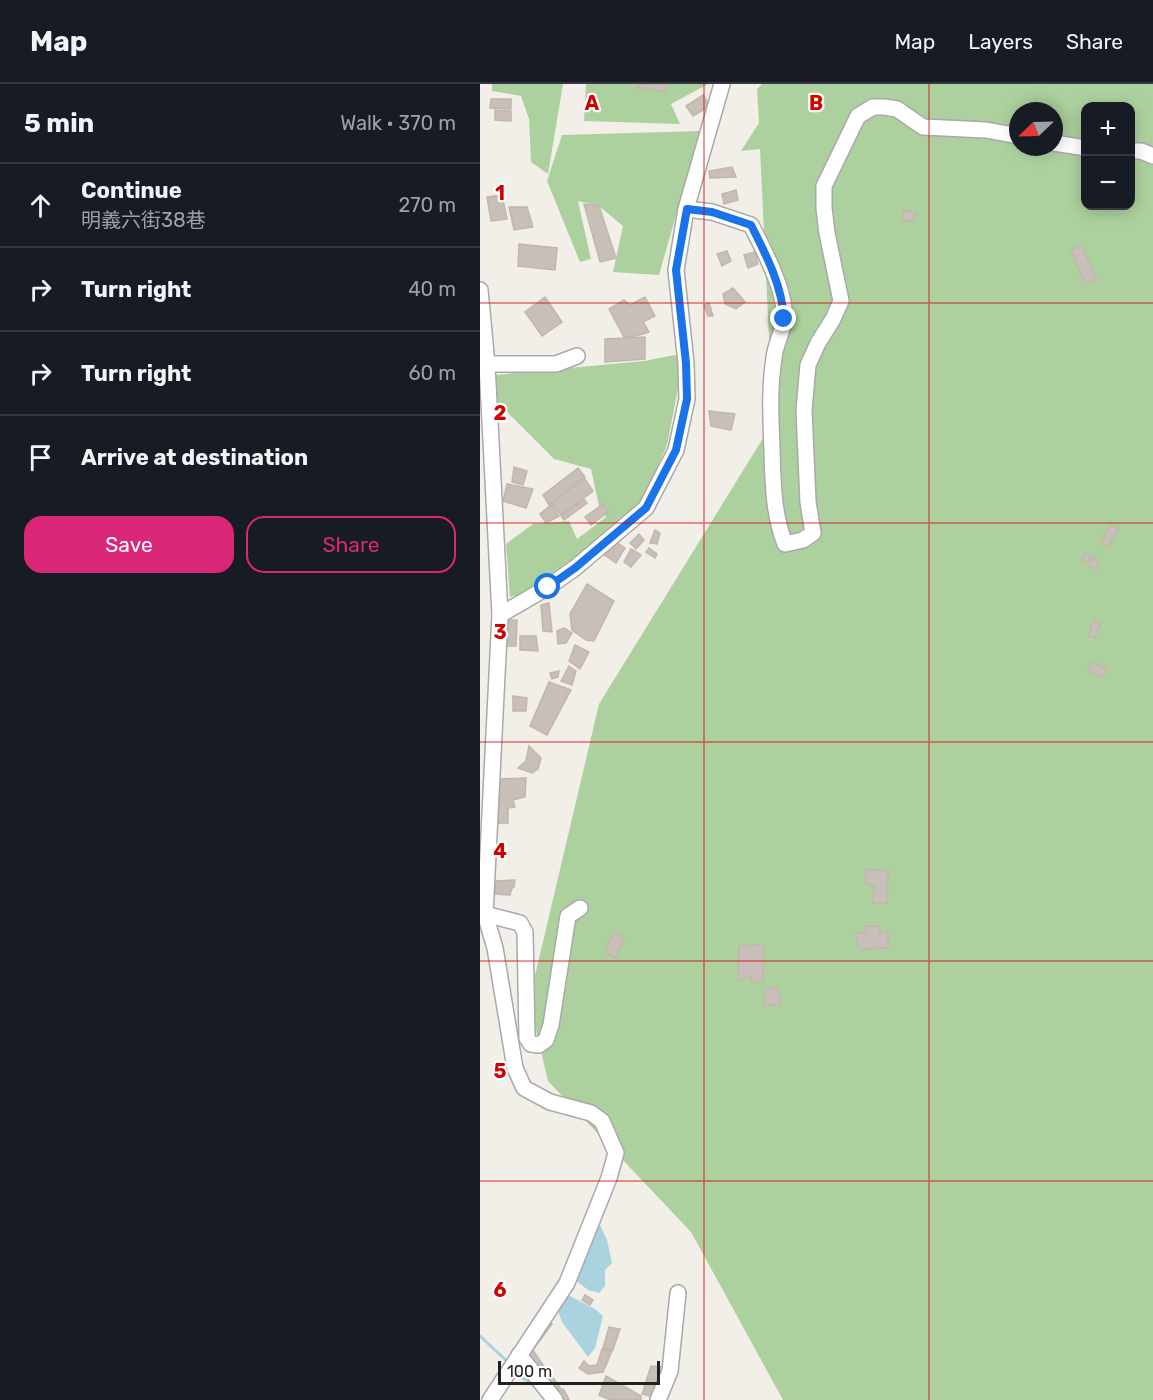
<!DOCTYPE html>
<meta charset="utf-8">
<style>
body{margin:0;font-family:Rubik,"Noto Sans TC",sans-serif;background:#242831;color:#f1f3f6}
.controls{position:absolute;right:18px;top:18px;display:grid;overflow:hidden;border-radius:12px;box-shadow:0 3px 15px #0003}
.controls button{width:54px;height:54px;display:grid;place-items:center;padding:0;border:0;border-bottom:2px solid #363941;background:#171b24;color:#f1f3f6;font:30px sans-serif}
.compass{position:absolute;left:529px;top:18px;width:54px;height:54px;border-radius:50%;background:#171b24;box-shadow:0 3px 15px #0003;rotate:247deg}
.scale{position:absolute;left:18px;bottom:15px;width:162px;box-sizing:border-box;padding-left:6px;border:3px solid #222;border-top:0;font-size:16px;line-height:21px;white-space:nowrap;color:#222;-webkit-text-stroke:4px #fff;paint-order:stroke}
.stop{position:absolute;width:18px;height:18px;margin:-14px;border:4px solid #1a73e8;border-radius:50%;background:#fff}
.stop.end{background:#1a73e8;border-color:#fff;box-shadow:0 2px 6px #0008}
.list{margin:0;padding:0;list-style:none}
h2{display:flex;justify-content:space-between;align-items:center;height:78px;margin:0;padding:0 24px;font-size:26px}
h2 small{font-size:20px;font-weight:400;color:#9ea1a6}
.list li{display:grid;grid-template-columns:39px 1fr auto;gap:18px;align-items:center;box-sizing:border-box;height:84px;padding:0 24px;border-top:2px solid #363941}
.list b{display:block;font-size:22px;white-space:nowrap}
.list p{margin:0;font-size:20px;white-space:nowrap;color:#9ea1a6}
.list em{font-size:20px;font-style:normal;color:#9ea1a6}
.actions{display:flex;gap:12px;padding:18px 24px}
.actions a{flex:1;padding:14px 0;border:2px solid #db2777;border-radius:18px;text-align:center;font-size:21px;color:#db2777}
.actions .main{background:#db2777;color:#fff}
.icon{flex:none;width:33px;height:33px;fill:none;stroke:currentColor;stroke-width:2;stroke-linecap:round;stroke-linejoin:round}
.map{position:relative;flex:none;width:673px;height:1316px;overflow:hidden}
header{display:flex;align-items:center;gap:36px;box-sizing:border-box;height:84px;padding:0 30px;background:#171b24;border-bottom:2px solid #363941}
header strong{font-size:28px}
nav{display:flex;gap:33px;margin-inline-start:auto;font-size:21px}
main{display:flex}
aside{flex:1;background:#171b24}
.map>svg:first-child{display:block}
.forest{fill:#add19e;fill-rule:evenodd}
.water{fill:#aad3df}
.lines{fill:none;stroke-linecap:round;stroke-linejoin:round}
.stream{stroke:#aad3df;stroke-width:3}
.building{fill:#c7bfb8;stroke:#c4b6ab;stroke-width:1.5}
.minor-casing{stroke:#a9a9a9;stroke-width:18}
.minor{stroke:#fff;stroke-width:15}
.route{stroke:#1a73e8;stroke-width:8}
.grid{fill:none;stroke:#d40000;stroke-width:1.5;stroke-opacity:0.55}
.grid-label{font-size:20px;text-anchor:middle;font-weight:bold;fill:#d40000;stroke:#fff;stroke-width:4.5;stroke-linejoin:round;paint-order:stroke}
</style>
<header>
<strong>Map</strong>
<nav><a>Map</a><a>Layers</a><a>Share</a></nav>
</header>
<main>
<aside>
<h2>5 min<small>Walk · 370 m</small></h2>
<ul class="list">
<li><svg class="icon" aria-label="ahead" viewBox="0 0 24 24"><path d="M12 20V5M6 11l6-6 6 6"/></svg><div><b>Continue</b><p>明義六街38巷</p></div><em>270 m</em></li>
<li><svg class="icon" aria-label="right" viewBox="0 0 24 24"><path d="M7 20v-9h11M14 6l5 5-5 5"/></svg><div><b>Turn right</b></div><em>40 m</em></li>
<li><svg class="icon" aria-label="right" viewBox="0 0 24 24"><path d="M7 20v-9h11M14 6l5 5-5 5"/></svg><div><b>Turn right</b></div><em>60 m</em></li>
<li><svg class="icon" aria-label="arrive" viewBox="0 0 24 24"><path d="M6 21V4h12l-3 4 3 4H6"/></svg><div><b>Arrive at destination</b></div></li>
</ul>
<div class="actions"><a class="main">Save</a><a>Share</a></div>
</aside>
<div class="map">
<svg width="673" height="1316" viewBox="0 0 673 1316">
<rect width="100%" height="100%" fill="#f2efe9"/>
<!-- forest -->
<g class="forest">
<path d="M 12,0 L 83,0 L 68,90 L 51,78 L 49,35 L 41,12 L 12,7 Z"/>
<path d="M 106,0 L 228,0 L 191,20 L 200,40 L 104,37 Z"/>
<path d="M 282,0 L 673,0 L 673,1316 L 303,1316 L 211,1148 L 68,997 L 49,917 L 119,620 L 293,338 L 280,65 L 261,67 L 279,39 L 277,5 ZM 606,22 L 650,22 L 650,122 L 606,122 ZM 538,27 L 574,27 L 574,63 L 538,63 Z"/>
<path d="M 220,47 L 179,191 L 133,188 L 143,142 L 119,122 L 98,117 L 111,175 L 100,178 L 67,97 L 82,51 Z"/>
<path d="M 205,269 L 187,361 L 162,418 L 68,503 L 30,513 L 26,460 L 53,440 L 89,437 L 97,455 L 126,433 L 119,422 L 111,385 L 74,375 L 15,316 L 16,291 L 164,277 Z"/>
</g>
<!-- water -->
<g class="water">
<path d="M 118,1137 L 127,1156 L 132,1179 L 125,1186 L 125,1202 L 119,1209 L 108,1206 L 95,1196 Z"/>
<path d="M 88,1211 L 115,1225 L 123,1232 L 115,1264 L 108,1273 L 82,1238 L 78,1227 Z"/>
</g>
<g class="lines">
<!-- stream -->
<g class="stream">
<path d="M 0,1252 L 29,1279"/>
<path d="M 34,1287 L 37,1291 L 53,1300 L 65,1316"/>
</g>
</g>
<!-- building -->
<g class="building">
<path d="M 158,0 L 187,0 L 186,8 L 157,3 Z"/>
<path d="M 223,11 L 230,22 L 213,32 L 206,22 Z"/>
<path d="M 11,15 L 31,15 L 31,25 L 10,24 Z"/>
<path d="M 15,26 L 31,27 L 31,37 L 15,36 Z"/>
<path d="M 252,83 L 256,93 L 230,94 L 229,87 Z"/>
<path d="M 256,106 L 258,116 L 244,120 L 242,110 Z"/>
<path d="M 22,111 L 27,135 L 11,137 L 7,113 Z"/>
<path d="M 104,120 L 119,122 L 136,174 L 120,178 Z"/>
<path d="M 29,123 L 47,123 L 53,143 L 34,146 Z"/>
<path d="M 424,126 L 437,130 L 432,138 L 422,135 Z"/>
<path d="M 39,160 L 77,164 L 75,186 L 38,182 Z"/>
<path d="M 602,162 L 616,195 L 605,200 L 591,166 Z"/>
<path d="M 247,167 L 251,177 L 242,182 L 237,170 Z"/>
<path d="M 275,168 L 278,180 L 268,184 L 264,171 Z"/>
<path d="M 253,204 L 265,218 L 256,225 L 245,220 L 243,210 Z"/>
<path d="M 65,213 L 82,238 L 62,252 L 45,228 Z"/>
<path d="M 165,213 L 175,232 L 163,238 L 169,248 L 156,252 L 144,253 L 129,225 L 144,216 L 150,221 Z"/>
<path d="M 229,219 L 233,232 L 228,232 L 224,221 Z"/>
<path d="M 165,253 L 165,275 L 125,278 L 125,255 Z"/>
<path d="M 229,327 L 255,330 L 251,346 L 231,342 Z"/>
<path d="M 34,383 L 47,387 L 43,401 L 32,398 Z"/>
<path d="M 98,384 L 105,393 L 69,421 L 63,411 Z"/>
<path d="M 104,394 L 113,407 L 81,431 L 71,419 Z"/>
<path d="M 27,400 L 53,405 L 46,424 L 23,417 Z"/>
<path d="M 104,415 L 107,419 L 84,436 L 81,432 Z"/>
<path d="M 123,420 L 128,428 L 111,441 L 105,433 Z"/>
<path d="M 71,421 L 79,432 L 66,439 L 60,430 Z"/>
<path d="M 630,441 L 639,445 L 627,463 L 621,459 Z"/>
<path d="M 175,446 L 180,449 L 177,460 L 170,459 Z"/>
<path d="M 159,450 L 164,456 L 156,465 L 150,459 Z"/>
<path d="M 136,458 L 145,464 L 136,479 L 123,470 Z"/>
<path d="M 169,464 L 177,470 L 175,474 L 166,468 Z"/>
<path d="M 151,465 L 161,471 L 151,483 L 144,478 Z"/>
<path d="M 605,469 L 611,472 L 608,479 L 602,476 Z"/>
<path d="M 612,473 L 619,478 L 615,485 L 609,482 Z"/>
<path d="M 107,500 L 134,517 L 114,557 L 106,556 L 92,546 L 90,530 Z"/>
<path d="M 69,519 L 72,548 L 63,547 L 61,521 Z"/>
<path d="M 25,536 L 37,536 L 36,562 L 25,562 Z"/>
<path d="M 613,536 L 620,540 L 615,554 L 609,553 Z"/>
<path d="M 84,544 L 92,549 L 86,559 L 78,560 L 77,547 Z"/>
<path d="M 40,552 L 56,552 L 58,567 L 40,566 Z"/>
<path d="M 95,561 L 109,568 L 100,585 L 89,577 Z"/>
<path d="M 612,578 L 627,585 L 622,593 L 608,586 Z"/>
<path d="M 89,582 L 96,587 L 92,601 L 81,597 Z"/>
<path d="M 79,587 L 78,593 L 72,595 L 70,589 Z"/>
<path d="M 69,598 L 91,606 L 67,651 L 50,642 Z"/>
<path d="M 33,612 L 47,614 L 46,627 L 33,627 Z"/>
<path d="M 49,662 L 61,674 L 58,685 L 52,689 L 38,684 L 46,677 Z"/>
<path d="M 46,694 L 45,713 L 33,716 L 35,723 L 28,724 L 28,739 L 15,739 L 18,695 Z"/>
<path d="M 387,785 L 408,787 L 407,819 L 393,819 L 394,802 L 385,799 Z"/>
<path d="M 35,796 L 34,803 L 32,804 L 30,811 L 14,810 L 16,797 Z"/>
<path d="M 385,842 L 399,842 L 400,848 L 408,847 L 408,864 L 379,865 L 376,849 L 387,849 Z"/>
<path d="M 133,848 L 145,855 L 135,874 L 125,869 Z"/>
<path d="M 284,861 L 283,897 L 272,899 L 271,893 L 258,896 L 259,862 Z"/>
<path d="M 298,902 L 301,921 L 284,921 L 285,905 Z"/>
<path d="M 105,1211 L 113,1216 L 110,1221 L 102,1216 Z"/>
<path d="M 64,1235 L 72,1240 L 58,1259 L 51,1255 Z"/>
<path d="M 129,1243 L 140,1245 L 133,1266 L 123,1264 Z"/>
<path d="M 51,1256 L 57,1260 L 53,1266 L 67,1287 L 61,1290 L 47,1267 Z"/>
<path d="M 122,1265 L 132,1267 L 123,1288 L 108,1290 L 99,1284 L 104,1277 L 109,1282 L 117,1281 Z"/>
<path d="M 171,1282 L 188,1283 L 177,1314 L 162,1310 Z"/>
<path d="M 69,1288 L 81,1305 L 76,1309 L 63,1291 Z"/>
<path d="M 126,1292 L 161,1312 L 161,1316 L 130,1316 L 119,1311 Z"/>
<path d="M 83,1305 L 89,1315 L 88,1316 L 81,1316 L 76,1310 Z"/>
</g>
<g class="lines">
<defs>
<g id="minor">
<path d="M 574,59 L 606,64"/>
<path d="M 650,67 L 661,67 L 673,72"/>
<path d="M 206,125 L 232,128 L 271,141 C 283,164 307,209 304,235 C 303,248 295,261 294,274 C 289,305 291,335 292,366 C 293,398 293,429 305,460 L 323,456 L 333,449 L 328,418 L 324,326 L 328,281 L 338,259 L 353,235 L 361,217 L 347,149 L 344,124 L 344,102 L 378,32 L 393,23 L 404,23 L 417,25 L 443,43 L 506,46 L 538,52"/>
<path d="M 0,206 L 7,280 L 20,531 L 5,830 L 15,864 L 35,984 L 44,1004 L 70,1018 L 111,1029 L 122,1037 L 136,1069 L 129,1094 L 87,1199 L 10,1316"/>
<path d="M 7,280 L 76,280 L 97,272"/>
<path d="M 20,531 L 68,503 L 95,484 L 166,424 L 196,366 L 207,315 L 206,279 L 196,186 L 206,125 L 242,0"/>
<path d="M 5,830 L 40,839 L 45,848 L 47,954 L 51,960 L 59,961 L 66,956 L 71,941 L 88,832 L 100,824"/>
<path d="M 39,1271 L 75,1316"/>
<path d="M 178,1316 L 190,1287 L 198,1209"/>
</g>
</defs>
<!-- minor casing -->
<use href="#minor" class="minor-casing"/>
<!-- minor -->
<use href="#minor" class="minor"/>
</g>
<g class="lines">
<!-- route -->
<path class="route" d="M 68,503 L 95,484 L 166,424 L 196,366 L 207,315 L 206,279 L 196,186 L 207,125 L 232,128 L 271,141 C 286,171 302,201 304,235"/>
</g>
<!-- grid -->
<path class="grid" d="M 224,0 L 224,1316M 449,0 L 449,1316M 0,219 L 673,219M 0,439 L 673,439M 0,658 L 673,658M 0,877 L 673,877M 0,1097 L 673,1097"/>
<g class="grid-label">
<text x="112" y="26">A</text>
<text x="336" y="26">B</text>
<text x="20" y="116">1</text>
<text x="20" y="336">2</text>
<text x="20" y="555">3</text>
<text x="20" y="774">4</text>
<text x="20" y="994">5</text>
<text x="20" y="1213">6</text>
</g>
</svg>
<div class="controls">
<button>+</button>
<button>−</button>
</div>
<svg class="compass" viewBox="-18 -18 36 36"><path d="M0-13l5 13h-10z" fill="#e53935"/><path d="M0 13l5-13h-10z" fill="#9ea1a6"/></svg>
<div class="scale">100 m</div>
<div class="stop" style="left:68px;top:503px"></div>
<div class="stop end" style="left:304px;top:235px"></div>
</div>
</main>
